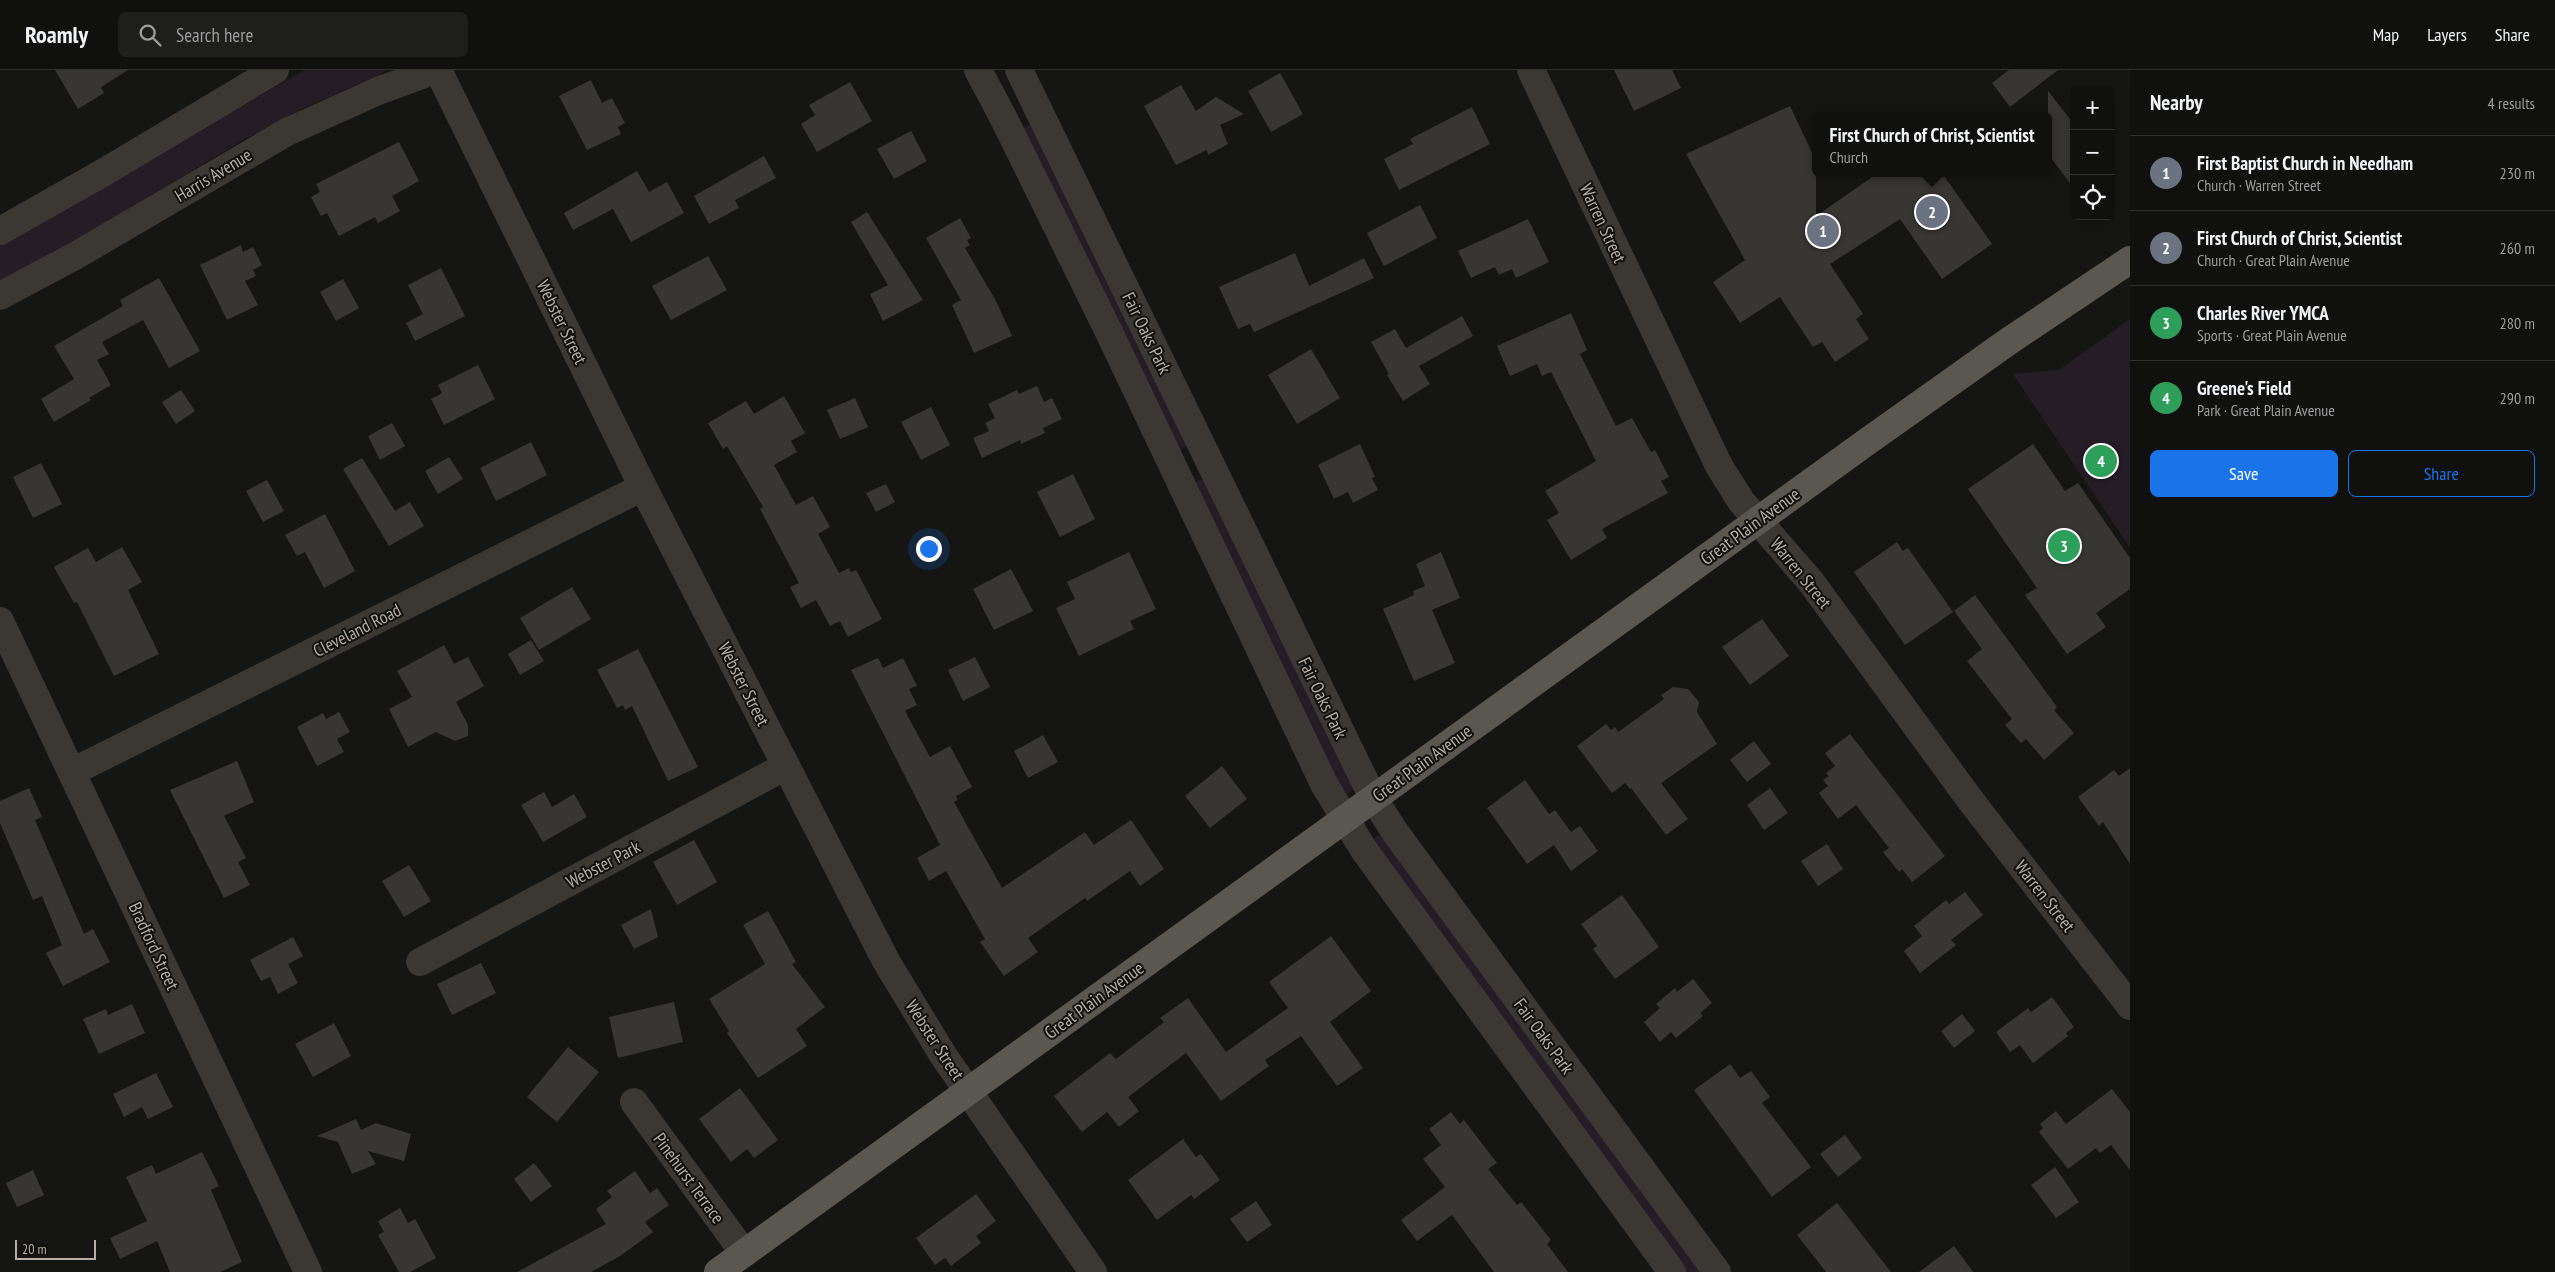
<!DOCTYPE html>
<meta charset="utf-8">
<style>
body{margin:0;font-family:"PT Sans Narrow",sans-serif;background:#1e1e1c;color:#f1f3f6}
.controls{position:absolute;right:15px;top:15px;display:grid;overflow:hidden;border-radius:8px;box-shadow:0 5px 20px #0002}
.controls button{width:45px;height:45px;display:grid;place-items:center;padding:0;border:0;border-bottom:1px solid #30302e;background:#10100e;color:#f1f3f6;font:25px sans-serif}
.scale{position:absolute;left:15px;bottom:12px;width:81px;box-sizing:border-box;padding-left:5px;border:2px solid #b7ada4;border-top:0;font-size:14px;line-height:18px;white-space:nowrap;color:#b7ada4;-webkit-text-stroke:4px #10100e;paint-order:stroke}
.you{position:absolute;left:928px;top:478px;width:18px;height:18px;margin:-12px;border:4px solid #fff;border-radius:50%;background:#1a73e8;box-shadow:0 0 0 8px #1a73e833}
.badge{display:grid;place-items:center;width:32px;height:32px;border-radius:50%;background:#1a73e8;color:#fff;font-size:16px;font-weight:700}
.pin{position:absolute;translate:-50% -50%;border:2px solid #fff;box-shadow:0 1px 5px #0006}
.popup{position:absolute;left:1812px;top:42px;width:240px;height:65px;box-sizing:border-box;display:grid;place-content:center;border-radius:8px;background:#10100e;filter:drop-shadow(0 1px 4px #0005);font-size:16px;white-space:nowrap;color:#9c9d9e}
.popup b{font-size:19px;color:#f1f3f6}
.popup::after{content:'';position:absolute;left:50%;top:100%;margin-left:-10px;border:10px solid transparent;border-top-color:#10100e}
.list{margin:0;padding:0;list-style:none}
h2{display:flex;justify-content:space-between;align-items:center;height:65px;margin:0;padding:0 20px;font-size:21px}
h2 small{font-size:16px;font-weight:400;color:#9c9d9e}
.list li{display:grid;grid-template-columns:32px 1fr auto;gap:15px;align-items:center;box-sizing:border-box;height:75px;padding:0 20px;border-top:1px solid #30302e}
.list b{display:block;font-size:19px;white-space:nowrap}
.list p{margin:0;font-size:16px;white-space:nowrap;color:#9c9d9e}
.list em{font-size:16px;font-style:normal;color:#9c9d9e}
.actions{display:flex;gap:10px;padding:15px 20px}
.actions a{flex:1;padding:11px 0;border:1px solid #1a73e8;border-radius:8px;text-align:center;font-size:18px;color:#1a73e8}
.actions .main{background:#1a73e8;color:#fff}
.icon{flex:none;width:28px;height:28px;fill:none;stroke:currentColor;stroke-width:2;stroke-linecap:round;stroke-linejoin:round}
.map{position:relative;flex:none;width:2130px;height:1202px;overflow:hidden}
header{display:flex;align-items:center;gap:30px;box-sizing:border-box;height:70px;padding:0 25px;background:#10100e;border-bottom:1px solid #30302e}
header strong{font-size:24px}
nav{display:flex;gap:28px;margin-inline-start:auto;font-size:18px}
.search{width:350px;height:45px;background:#1e1e1c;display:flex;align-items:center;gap:12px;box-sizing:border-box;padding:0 18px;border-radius:8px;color:#9c9d9e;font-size:19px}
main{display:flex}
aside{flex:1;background:#10100e}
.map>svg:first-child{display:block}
.green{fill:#251d26}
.building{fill:#383633}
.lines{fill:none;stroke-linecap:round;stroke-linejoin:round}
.minor{stroke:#3b3834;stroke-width:28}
.major{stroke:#5a5650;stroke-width:28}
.labels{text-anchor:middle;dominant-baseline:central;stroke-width:4;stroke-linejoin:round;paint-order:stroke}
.street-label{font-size:18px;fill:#b7ada4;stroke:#10100e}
</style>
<header>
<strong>Roamly</strong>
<div class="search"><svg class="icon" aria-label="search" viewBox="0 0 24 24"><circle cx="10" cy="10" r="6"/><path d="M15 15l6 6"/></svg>Search here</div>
<nav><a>Map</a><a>Layers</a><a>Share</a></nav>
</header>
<main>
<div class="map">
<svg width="2130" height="1202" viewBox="0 0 2130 1202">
<rect width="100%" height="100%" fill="#151513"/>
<!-- green -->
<g class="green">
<path d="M 305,0 L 385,0 L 380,5 L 308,36 L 241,71 L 104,154 L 0,212 L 0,174 Z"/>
<path d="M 1030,54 L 1187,375 L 1180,381 L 1022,59 Z"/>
<path d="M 2130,249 L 2130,478 L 2013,304 L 2059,300 Z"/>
<path d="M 1205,409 L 1355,717 L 1349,724 L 1342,724 L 1195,411 Z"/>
<path d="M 1383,765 L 1704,1202 L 1683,1202 L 1371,771 L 1377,766 Z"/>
</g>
<!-- building -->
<g class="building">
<path d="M 55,0 L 128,0 L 101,17 L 104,23 L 78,39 Z"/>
<path d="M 1614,0 L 1672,0 L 1681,18 L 1634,41 Z"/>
<path d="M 2009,0 L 2058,0 L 2010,37 L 1992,13 Z"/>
<path d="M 1280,3 L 1303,44 L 1271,62 L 1248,21 Z"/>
<path d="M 591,10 L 602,33 L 612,28 L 625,53 L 618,57 L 621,64 L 587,80 L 559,26 Z"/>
<path d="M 850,12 L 872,51 L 817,82 L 801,54 L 815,45 L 809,35 Z"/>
<path d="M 1181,15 L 1196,41 L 1216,27 L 1244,44 L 1220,55 L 1228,74 L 1208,85 L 1207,80 L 1176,95 L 1144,36 Z"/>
<path d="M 2048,21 L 2074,54 L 2074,111 L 2070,113 L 2048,84 Z"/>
<path d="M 1790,36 L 1816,91 L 1816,146 L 1878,103 L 1942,103 L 1992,174 L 1942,209 L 1900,149 L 1830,194 L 1863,244 L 1856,249 L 1869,269 L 1835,292 L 1822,272 L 1813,277 L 1780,227 L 1740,253 L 1713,212 L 1745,190 L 1686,84 Z"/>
<path d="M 1472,37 L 1490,74 L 1399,120 L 1384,89 L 1413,74 L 1410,69 Z"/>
<path d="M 911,61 L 927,91 L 894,109 L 877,79 Z"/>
<path d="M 399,72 L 419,111 L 392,126 L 400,141 L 378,153 L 375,147 L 339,166 L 327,143 L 321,146 L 311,127 L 320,122 L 316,114 Z"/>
<path d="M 764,86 L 776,108 L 735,130 L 739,138 L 709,154 L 694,126 Z"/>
<path d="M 637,101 L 649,122 L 667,112 L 684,143 L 631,172 L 613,139 L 573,160 L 564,143 Z"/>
<path d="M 1420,135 L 1437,168 L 1384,196 L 1367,163 Z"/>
<path d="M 867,142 L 923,230 L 883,251 L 870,224 L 888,215 L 851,152 Z"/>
<path d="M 960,148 L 971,168 L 967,170 L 970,175 L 965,178 L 996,231 L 1012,266 L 974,283 L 952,235 L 961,230 L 926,168 Z"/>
<path d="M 1528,149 L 1549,192 L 1516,208 L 1512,199 L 1499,205 L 1495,197 L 1471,208 L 1458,181 Z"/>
<path d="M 241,175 L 243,182 L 253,177 L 262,195 L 253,200 L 256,206 L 245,211 L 258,235 L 227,250 L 200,195 Z"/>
<path d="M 1295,183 L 1309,216 L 1364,188 L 1374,208 L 1254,262 L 1250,254 L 1238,259 L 1219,217 Z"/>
<path d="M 708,186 L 727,220 L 671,250 L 652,216 Z"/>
<path d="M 441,198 L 465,246 L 415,271 L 406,253 L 423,244 L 408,215 Z"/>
<path d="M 159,208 L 200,281 L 169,298 L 143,250 L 102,272 L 109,284 L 97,290 L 111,315 L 89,328 L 91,330 L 54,352 L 41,329 L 74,309 L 54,276 L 123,236 L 120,230 Z"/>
<path d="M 343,209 L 359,238 L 336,251 L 320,222 Z"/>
<path d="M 1571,243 L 1587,280 L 1580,284 L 1616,356 L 1632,348 L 1651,382 L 1655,380 L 1669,407 L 1661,411 L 1668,423 L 1602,459 L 1607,468 L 1571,490 L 1547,450 L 1559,443 L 1545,421 L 1596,391 L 1551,302 L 1542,306 L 1537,294 L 1510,306 L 1497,276 Z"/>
<path d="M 1462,246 L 1473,266 L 1419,296 L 1430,314 L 1403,331 L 1387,305 L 1389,304 L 1371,272 L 1395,259 L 1406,278 Z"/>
<path d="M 1311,279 L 1340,328 L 1297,354 L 1268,305 Z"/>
<path d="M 478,295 L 495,329 L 444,355 L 431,329 L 442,323 L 438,315 Z"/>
<path d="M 1037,316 L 1044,332 L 1052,328 L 1062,349 L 1043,358 L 1045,363 L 1021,374 L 1020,370 L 982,388 L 973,368 L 989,361 L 985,353 L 995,348 L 988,334 L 1017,320 L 1019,324 Z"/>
<path d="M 181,320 L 195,341 L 176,354 L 162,332 Z"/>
<path d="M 784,326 L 805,363 L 791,371 L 797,382 L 774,395 L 796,435 L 813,426 L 830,457 L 818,464 L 839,503 L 849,498 L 851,502 L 856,500 L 882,549 L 848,567 L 840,551 L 830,556 L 816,530 L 801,538 L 790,517 L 799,513 L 760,439 L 763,437 L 727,376 L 723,379 L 708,353 L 746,331 L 754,344 Z"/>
<path d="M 855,328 L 868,357 L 840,369 L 827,340 Z"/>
<path d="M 931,337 L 950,375 L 921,390 L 901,352 Z"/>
<path d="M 392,353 L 405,376 L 380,390 L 368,366 Z"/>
<path d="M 531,372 L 547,405 L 496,431 L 480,398 Z"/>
<path d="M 1360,374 L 1375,407 L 1372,408 L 1378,420 L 1353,433 L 1348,422 L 1334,429 L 1318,395 Z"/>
<path d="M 2033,374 L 2065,421 L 2078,413 L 2130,488 L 2130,519 L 2096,543 L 2106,557 L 2067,584 L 2025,525 L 2037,518 L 1968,419 Z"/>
<path d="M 449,387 L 463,409 L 438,424 L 425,401 Z"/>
<path d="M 362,388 L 395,441 L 410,432 L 424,456 L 389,476 L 343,399 Z"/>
<path d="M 41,393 L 62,434 L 33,448 L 13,407 Z"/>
<path d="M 1073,404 L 1095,449 L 1060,467 L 1037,422 Z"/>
<path d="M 267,410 L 284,441 L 263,452 L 246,421 Z"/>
<path d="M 886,414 L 895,432 L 876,442 L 866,423 Z"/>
<path d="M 325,444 L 355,501 L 324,518 L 305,482 L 297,486 L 285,465 Z"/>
<path d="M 1897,472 L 1903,481 L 1908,478 L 1953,542 L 1905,575 L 1854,502 Z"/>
<path d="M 122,477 L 142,512 L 128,520 L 159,584 L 114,606 L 77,532 L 74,533 L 54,497 L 88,478 L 96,492 Z"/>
<path d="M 1129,482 L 1156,539 L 1130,551 L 1134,559 L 1079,586 L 1056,538 L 1075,529 L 1067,512 Z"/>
<path d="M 1441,482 L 1460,528 L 1432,540 L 1455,593 L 1414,611 L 1383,539 L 1414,525 L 1413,521 L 1425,516 L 1416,494 Z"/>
<path d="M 1011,499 L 1033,541 L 994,560 L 973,519 Z"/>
<path d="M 572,517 L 591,549 L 539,580 L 520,548 Z"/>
<path d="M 1975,525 L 2057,637 L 2054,640 L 2074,663 L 2044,690 L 2026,669 L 2021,673 L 2005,655 L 2012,649 L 1967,591 L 1982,579 L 1954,541 Z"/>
<path d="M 1762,549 L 1789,586 L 1750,615 L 1722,577 Z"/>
<path d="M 531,570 L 544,591 L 520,605 L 508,584 Z"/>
<path d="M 444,575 L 454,594 L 468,587 L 484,616 L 456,632 L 468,655 L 468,666 L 455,671 L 436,662 L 408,677 L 389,639 L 412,627 L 397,601 Z"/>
<path d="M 638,579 L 698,697 L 668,711 L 632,636 L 625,640 L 623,635 L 617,638 L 597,600 Z"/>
<path d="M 975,587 L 990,617 L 963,631 L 948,600 Z"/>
<path d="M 878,588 L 883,598 L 903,588 L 917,616 L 909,619 L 917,635 L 905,641 L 930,687 L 950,676 L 972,717 L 956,726 L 958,730 L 954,732 L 1002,818 L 1085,762 L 1094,775 L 1131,750 L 1164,799 L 1140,816 L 1130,801 L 1087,831 L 1085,828 L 1028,868 L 1038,882 L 1004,906 L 980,872 L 985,869 L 946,801 L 929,811 L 917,788 L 940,775 L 851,600 Z"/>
<path d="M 1673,617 L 1688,619 L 1699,632 L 1697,642 L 1717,674 L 1661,713 L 1688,749 L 1666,765 L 1631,718 L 1630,719 L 1625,713 L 1612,723 L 1577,676 L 1606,654 L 1611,660 L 1615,657 L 1618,662 L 1664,629 L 1661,625 Z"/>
<path d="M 339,642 L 350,662 L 337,669 L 344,682 L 317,696 L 297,657 L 323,643 L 326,649 Z"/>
<path d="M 1850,664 L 1945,786 L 1912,812 L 1902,799 L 1899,802 L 1883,782 L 1889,778 L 1856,735 L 1838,749 L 1819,723 L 1828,716 L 1823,710 L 1829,706 L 1826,703 L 1835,696 L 1825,683 Z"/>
<path d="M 1043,665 L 1058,692 L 1028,708 L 1014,681 Z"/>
<path d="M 1754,671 L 1771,694 L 1747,712 L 1730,690 Z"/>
<path d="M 237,691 L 254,732 L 224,746 L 246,788 L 238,792 L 250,815 L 224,828 L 170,720 Z"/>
<path d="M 1222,696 L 1247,729 L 1210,758 L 1185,726 Z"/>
<path d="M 2130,698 L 2130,794 L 2103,752 L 2099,756 L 2078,727 L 2114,700 L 2119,706 Z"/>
<path d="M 1525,710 L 1549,744 L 1555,740 L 1571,762 L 1580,756 L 1598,781 L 1571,801 L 1554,775 L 1527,794 L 1487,738 Z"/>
<path d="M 29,718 L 42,747 L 35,750 L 84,864 L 93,859 L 110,892 L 63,916 L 46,883 L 62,875 L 42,826 L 33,830 L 0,753 L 0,731 Z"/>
<path d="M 1770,718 L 1788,743 L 1764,760 L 1747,735 Z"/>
<path d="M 544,722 L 552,737 L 574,724 L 587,747 L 543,772 L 521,735 Z"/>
<path d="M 694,770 L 717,812 L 677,835 L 653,792 Z"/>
<path d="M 1827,774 L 1843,799 L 1818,816 L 1801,791 Z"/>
<path d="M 409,795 L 431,831 L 404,847 L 382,811 Z"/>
<path d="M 1965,822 L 1983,845 L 1951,870 L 1956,875 L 1920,903 L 1904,881 L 1922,866 L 1914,856 L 1946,830 L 1949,834 Z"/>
<path d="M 1622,825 L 1659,877 L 1615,909 L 1593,879 L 1597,876 L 1581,854 Z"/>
<path d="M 651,839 L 658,867 L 634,879 L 621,855 Z"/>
<path d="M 768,841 L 796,892 L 792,894 L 825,937 L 796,959 L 807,976 L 758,1008 L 727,963 L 729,961 L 709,929 L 765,894 L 743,855 Z"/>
<path d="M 1331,866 L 1371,921 L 1330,952 L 1363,998 L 1337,1016 L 1301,966 L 1265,990 L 1269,996 L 1221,1031 L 1186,983 L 1128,1027 L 1139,1041 L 1119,1057 L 1107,1042 L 1082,1062 L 1054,1026 L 1110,983 L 1116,989 L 1164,952 L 1160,948 L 1188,928 L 1226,982 L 1288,938 L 1269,912 Z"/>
<path d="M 293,867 L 303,886 L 288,894 L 298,913 L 278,924 L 270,907 L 261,911 L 250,890 Z"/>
<path d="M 481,893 L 496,923 L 452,945 L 437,914 Z"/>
<path d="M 1693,909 L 1712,933 L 1700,943 L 1703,946 L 1676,968 L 1671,962 L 1660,972 L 1644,952 L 1660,938 L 1656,934 L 1675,918 L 1677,922 Z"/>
<path d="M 2052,927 L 2074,957 L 2066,963 L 2068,966 L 2033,993 L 2020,975 L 2010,982 L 1996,962 L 2028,938 L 2031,942 Z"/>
<path d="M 674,932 L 683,972 L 618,988 L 609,947 Z"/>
<path d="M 132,934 L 145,963 L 99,984 L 83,949 L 106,939 L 108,945 Z"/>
<path d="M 1962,944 L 1975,961 L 1954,978 L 1941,961 Z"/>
<path d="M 334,953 L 351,986 L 313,1007 L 295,974 Z"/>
<path d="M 568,977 L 599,1002 L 557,1052 L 527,1027 Z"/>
<path d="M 1730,994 L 1740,1008 L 1751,1001 L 1770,1027 L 1762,1033 L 1811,1097 L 1772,1127 L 1694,1020 Z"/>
<path d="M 156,1003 L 173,1037 L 148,1049 L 142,1037 L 124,1047 L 113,1024 Z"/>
<path d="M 740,1018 L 778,1070 L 754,1088 L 747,1079 L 731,1092 L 699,1049 Z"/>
<path d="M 2112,1019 L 2130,1042 L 2130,1100 L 2111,1075 L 2100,1083 L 2096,1078 L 2068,1099 L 2039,1062 L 2043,1058 L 2040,1054 L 2056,1041 L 2066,1054 Z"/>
<path d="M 1451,1042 L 1460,1054 L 1464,1050 L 1497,1093 L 1488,1099 L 1517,1135 L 1521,1132 L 1551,1170 L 1547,1174 L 1568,1202 L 1494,1202 L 1452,1145 L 1417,1171 L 1401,1150 L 1445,1117 L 1423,1089 L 1441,1075 L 1429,1059 Z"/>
<path d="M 356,1049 L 361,1060 L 376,1053 L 411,1064 L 404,1091 L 368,1081 L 376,1094 L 352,1104 L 338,1072 L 317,1066 Z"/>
<path d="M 1845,1065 L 1862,1088 L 1838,1107 L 1820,1084 Z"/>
<path d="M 1183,1069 L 1196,1087 L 1201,1084 L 1220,1110 L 1194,1129 L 1191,1125 L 1157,1150 L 1128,1110 Z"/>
<path d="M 202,1082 L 219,1116 L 211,1120 L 242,1192 L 220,1202 L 170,1202 L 157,1171 L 120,1189 L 110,1168 L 147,1151 L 126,1107 L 152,1095 L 156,1104 Z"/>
<path d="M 534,1093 L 552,1116 L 531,1132 L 514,1109 Z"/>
<path d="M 2055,1097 L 2079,1132 L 2056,1148 L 2031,1115 Z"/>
<path d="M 33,1100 L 44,1125 L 17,1137 L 6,1113 Z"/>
<path d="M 635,1101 L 650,1123 L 657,1118 L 669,1135 L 645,1152 L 653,1162 L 620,1186 L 591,1202 L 517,1202 L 606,1154 L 596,1139 L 612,1127 L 607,1121 Z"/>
<path d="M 976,1124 L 996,1151 L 976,1166 L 981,1173 L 951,1196 L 945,1188 L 935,1195 L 916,1168 Z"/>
<path d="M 1256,1131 L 1272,1155 L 1247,1172 L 1230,1149 Z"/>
<path d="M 1837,1133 L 1891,1202 L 1826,1202 L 1797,1165 Z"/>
<path d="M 400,1138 L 408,1153 L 415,1149 L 436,1188 L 410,1202 L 399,1202 L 378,1165 L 384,1162 L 378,1151 Z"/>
<path d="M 1954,1176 L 1973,1202 L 1919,1202 Z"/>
</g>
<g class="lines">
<!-- minor -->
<g class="minor">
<path d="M 438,0 L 643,417 L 886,891 L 943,985 L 1093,1202"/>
<path d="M 978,0 L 1003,47 L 1108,260 L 1324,714 L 1364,780 L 1672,1202"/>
<path d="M 1019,0 L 1373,728 L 1395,762 L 1717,1202"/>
<path d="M 1531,0 L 1719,396 L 1741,431 L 1811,512 L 1971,731 L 2130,936"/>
<path d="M 0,161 L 106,101 L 275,0"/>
<path d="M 0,226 L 75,186 L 287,62 L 378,21 L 435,0"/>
<path d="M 0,551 L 308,1202"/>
<path d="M 72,702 L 643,417"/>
<path d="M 420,892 L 786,696"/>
<path d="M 634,1032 L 744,1183"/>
</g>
<!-- major -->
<path class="major" d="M 718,1202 L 1868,371 L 2009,271 L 2130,190"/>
</g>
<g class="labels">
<!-- street labels -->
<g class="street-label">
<text transform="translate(213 105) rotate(-31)">Harris Avenue</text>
<text transform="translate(1603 153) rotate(65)">Warren Street</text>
<text transform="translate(562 252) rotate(64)">Webster Street</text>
<text transform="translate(1147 263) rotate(64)">Fair Oaks Park</text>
<text transform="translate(1750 456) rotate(-36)">Great Plain Avenue</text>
<text transform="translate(1801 503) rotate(51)">Warren Street</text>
<text transform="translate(357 560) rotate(-27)">Cleveland Road</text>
<text transform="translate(744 614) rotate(63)">Webster Street</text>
<text transform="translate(1323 628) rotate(64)">Fair Oaks Park</text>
<text transform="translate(1422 693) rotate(-36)">Great Plain Avenue</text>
<text transform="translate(603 794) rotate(-28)">Webster Park</text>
<text transform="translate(2045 826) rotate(52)">Warren Street</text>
<text transform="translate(154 876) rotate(65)">Bradford Street</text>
<text transform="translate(1094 930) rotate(-36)">Great Plain Avenue</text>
<text transform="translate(1544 966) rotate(54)">Fair Oaks Park</text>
<text transform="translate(935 970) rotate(57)">Webster Street</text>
<text transform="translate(689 1108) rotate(54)">Pinehurst Terrace</text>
</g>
</g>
</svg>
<div class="controls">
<button>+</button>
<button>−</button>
<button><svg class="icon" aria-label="locate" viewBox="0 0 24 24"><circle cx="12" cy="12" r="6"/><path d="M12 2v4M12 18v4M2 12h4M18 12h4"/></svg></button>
</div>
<div class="scale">20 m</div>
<div class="you"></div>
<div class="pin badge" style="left:1823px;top:161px;background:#6b7280">1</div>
<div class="pin badge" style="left:1932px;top:142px;background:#6b7280">2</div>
<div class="popup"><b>First Church of Christ, Scientist</b>Church</div>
<div class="pin badge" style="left:2064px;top:476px;background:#2e9e5b">3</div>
<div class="pin badge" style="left:2101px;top:391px;background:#2e9e5b">4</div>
</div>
<aside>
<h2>Nearby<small>4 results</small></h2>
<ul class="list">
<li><span class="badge" style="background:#6b7280">1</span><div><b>First Baptist Church in Needham</b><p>Church · Warren Street</p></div><em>230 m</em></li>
<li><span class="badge" style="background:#6b7280">2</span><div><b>First Church of Christ, Scientist</b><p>Church · Great Plain Avenue</p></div><em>260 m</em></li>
<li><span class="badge" style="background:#2e9e5b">3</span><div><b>Charles River YMCA</b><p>Sports · Great Plain Avenue</p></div><em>280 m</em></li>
<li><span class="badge" style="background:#2e9e5b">4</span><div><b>Greene's Field</b><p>Park · Great Plain Avenue</p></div><em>290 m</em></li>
</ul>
<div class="actions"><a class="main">Save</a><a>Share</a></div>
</aside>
</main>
